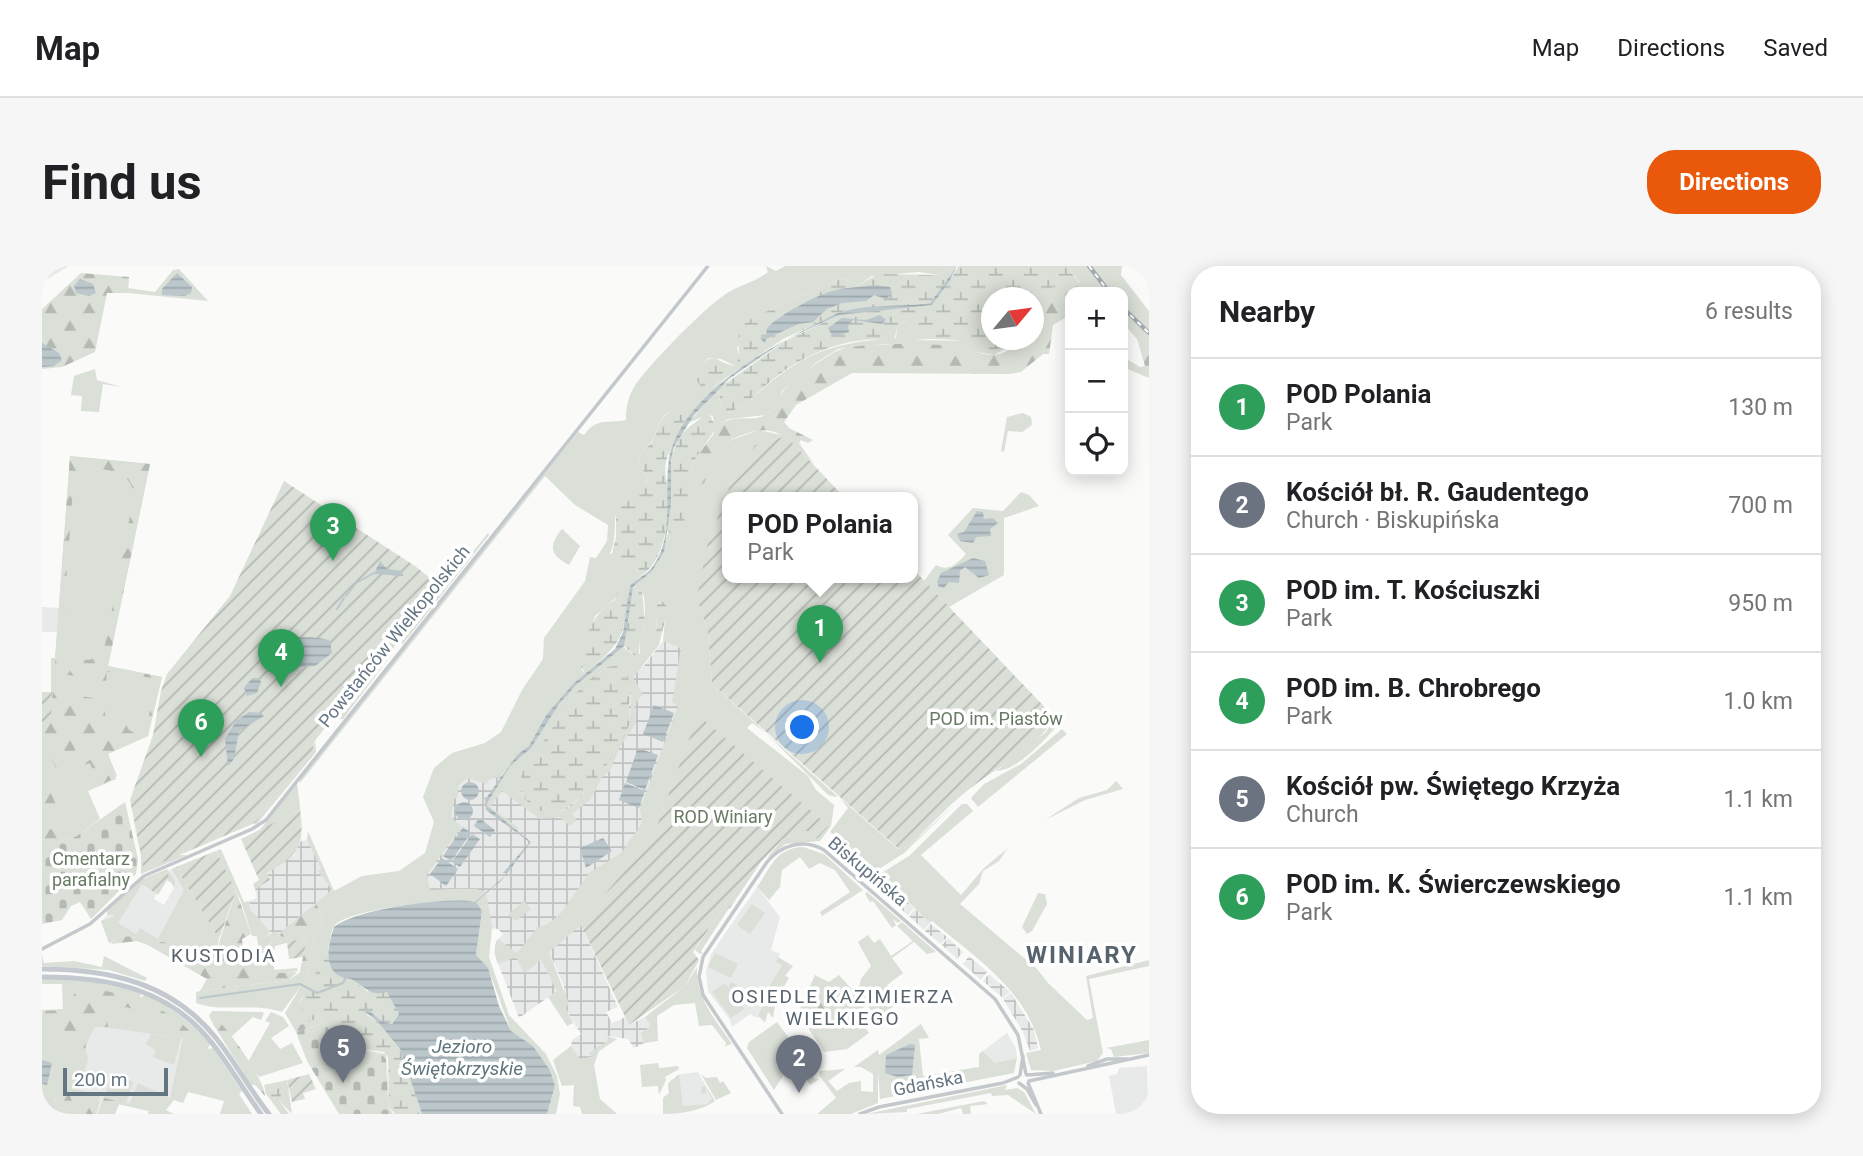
<!DOCTYPE html>
<meta charset="utf-8">
<style>
body{margin:0;font-family:Roboto,sans-serif;background:#f6f6f6;color:#202124}
.controls{position:absolute;right:21px;top:21px;display:grid;overflow:hidden;border-radius:14px;box-shadow:0 4px 18px #0003}
.controls button{width:63px;height:63px;display:grid;place-items:center;padding:0;border:0;border-bottom:2px solid #e0e0e0;background:#fff;color:#202124;font:35px sans-serif}
.compass{position:absolute;left:939px;top:21px;width:63px;height:63px;border-radius:50%;background:#fff;box-shadow:0 4px 18px #0003;rotate:61deg}
.scale{position:absolute;left:21px;bottom:18px;width:105px;box-sizing:border-box;padding-left:7px;border:4px solid #657683;border-top:0;font-size:19px;line-height:24px;white-space:nowrap;color:#657683;-webkit-text-stroke:5px #fff;paint-order:stroke}
.you{position:absolute;left:761px;top:462px;width:24px;height:24px;margin:-18px;border:5px solid #fff;border-radius:50%;background:#1a73e8;box-shadow:0 0 0 10px #1a73e833}
.badge{display:grid;place-items:center;width:46px;height:46px;border-radius:50%;background:#ea580c;color:#fff;font-size:23px;font-weight:700}
.pin{position:absolute;translate:-50% -58px;filter:drop-shadow(0 2px 4px #0008)}
.pin::after{content:'';position:absolute;top:37px;width:24px;height:21px;background:inherit;clip-path:polygon(0 0,100% 0,50% 100%)}
.popup{position:absolute;left:680px;top:226px;width:196px;height:91px;box-sizing:border-box;display:grid;place-content:center;border-radius:14px;background:#fff;filter:drop-shadow(0 2px 5px #0005);font-size:23px;white-space:nowrap;color:#757577}
.popup b{font-size:26px;color:#202124}
.popup::after{content:'';position:absolute;left:50%;top:100%;margin-left:-14px;border:14px solid transparent;border-top-color:#fff}
.list{margin:0;padding:0;list-style:none}
h2{display:flex;justify-content:space-between;align-items:center;height:91px;margin:0;padding:0 28px;font-size:30px}
h2 small{font-size:23px;font-weight:400;color:#757577}
.list li{display:grid;grid-template-columns:46px 1fr auto;gap:21px;align-items:center;box-sizing:border-box;height:98px;padding:0 28px;border-top:2px solid #e0e0e0}
.list b{display:block;font-size:26px;white-space:nowrap}
.list p{margin:0;font-size:23px;white-space:nowrap;color:#757577}
.list em{font-size:23px;font-style:normal;color:#757577}
.icon{flex:none;width:38px;height:38px;fill:none;stroke:currentColor;stroke-width:2;stroke-linecap:round;stroke-linejoin:round}
.map{position:relative;flex:none;width:1107px;height:848px;overflow:hidden;border-radius:28px}
header{display:flex;align-items:center;gap:42px;box-sizing:border-box;height:98px;padding:0 35px;background:#fff;border-bottom:2px solid #e0e0e0}
header strong{font-size:33px}
nav{display:flex;gap:38px;margin-inline-start:auto;font-size:24px}
.intro{display:flex;align-items:center;justify-content:space-between;box-sizing:border-box;height:168px;padding:0 42px}
h1{margin:0;font-size:49px}
.button{padding:18px 32px;border-radius:28px;background:#ea580c;color:#fff;font-size:24px;font-weight:700}
main{display:flex;gap:42px;padding:0 42px}
aside{flex:1;background:#fff;border-radius:28px;box-shadow:0 4px 18px #0003}
.map>svg:first-child{display:block}
.built{fill:#e8e9e9}
.industrial{fill:url(#industrial-grid)}
.green{fill:#dadfd7;fill-rule:evenodd}
.forest{fill:url(#forest-firs);fill-rule:evenodd}
.wetland{fill:url(#wetland-marsh)}
.cemetery{fill:url(#cemetery-stones)}
.garden{fill:url(#garden-furrows)}
.water{fill:url(#water-rules)}
.lines{fill:none;stroke-linecap:round;stroke-linejoin:round}
.stream{stroke:#bbc7cb;stroke-width:2}
.minor{stroke:#c3c8cc;stroke-width:3.5}
.major{stroke:#c3c9ce;stroke-width:5}
.rail-casing{stroke:#a2aab0;stroke-width:4.5}
.rail{stroke:#fff;stroke-width:2;stroke-dasharray:5;stroke-linecap:butt}
.labels{text-anchor:middle;dominant-baseline:central;stroke-width:7;stroke-linejoin:round;paint-order:stroke}
.street-label{font-size:18px;fill:#657683;stroke:#fff}
.park-label{font-size:18px;fill:#687a64;stroke:#fff}
.neighbourhood-label{font-size:19px;letter-spacing:2px;fill:#57646e;stroke:#fff}
.water-label{font-size:19px;font-style:italic;fill:#60757c;stroke:#fff}
.district-label{font-size:24px;font-weight:bold;letter-spacing:2px;fill:#57646e;stroke:#fff}
</style>
<header>
<strong>Map</strong>
<nav><a>Map</a><a>Directions</a><a>Saved</a></nav>
</header>
<div class="intro"><h1>Find us</h1><a class="button">Directions</a></div>
<main>
<div class="map">
<svg width="1107" height="848" viewBox="0 0 1107 848">
<defs>
<pattern id="industrial-grid" width="8" height="8" patternUnits="userSpaceOnUse" patternTransform="scale(1.75)"><rect width="8" height="8" fill="#e8e9e9"/><path d="M0 4h8M4 0v8" fill="none" stroke="#c0c1c2"/></pattern>
<pattern id="forest-firs" width="22" height="20" patternUnits="userSpaceOnUse" patternTransform="scale(1.75)"><rect width="22" height="20" fill="#dadfd7"/><path d="M5 1l3.5 6h-7zM16 11l3.5 6h-7z" fill="#b4b9b4"/></pattern>
<pattern id="wetland-marsh" width="20" height="14" patternUnits="userSpaceOnUse" patternTransform="scale(1.75)"><rect width="20" height="14" fill="#dadfd7"/><path d="M1 5h8M5 5V1M11 12h8M15 12V8" fill="none" stroke="#b4b9b4"/></pattern>
<pattern id="cemetery-stones" width="16" height="16" patternUnits="userSpaceOnUse" patternTransform="scale(1.75)"><rect width="16" height="16" fill="#dadfd7"/><path d="M2 7V4a2 2 0 0 1 4 0v3zM10 15v-3a2 2 0 0 1 4 0v3z" fill="#b4b9b4"/></pattern>
<pattern id="garden-furrows" width="10" height="10" patternUnits="userSpaceOnUse" patternTransform="scale(1.75)"><rect width="10" height="10" fill="#dadfd7"/><path d="M-1 1l2-2M0 10L10 0M9 11l2-2" fill="none" stroke="#b4b9b4"/></pattern>
<pattern id="water-rules" width="6" height="5" patternUnits="userSpaceOnUse" patternTransform="scale(1.75)"><rect width="6" height="5" fill="#bbc7cb"/><path d="M0 2.5h6" fill="none" stroke="#9ca6aa"/></pattern>
</defs>
<rect width="100%" height="100%" fill="#fafaf8"/>
<!-- built -->
<g class="built">
<path d="M 0,0 L 27,0 L 2,15 Z"/>
<path d="M 0,341 L 17,342 L 15,366 L 0,366 Z"/>
<path d="M 134,601 L 177,673 L 113,682 L 95,675 L 67,677 L 59,655 L 100,618 L 114,628 L 112,633 L 122,639 L 132,622 L 126,605 Z"/>
<path d="M 715,621 L 738,651 L 729,684 L 738,688 L 734,696 L 740,699 L 723,727 L 726,729 L 715,752 L 708,748 L 690,761 L 688,754 L 666,725 L 664,706 L 669,688 Z"/>
<path d="M 0,745 L 149,766 L 134,822 L 117,848 L 77,838 L 73,848 L 0,848 Z"/>
<path d="M 965,767 L 974,782 L 975,792 L 953,797 L 941,785 Z"/>
<path d="M 1105,800 L 1107,848 L 1074,848 L 1067,810 L 1075,808 L 1077,802 Z"/>
<path d="M 656,806 L 671,833 L 665,838 L 622,843 L 621,832 L 627,828 L 626,818 L 629,814 L 639,808 Z"/>
</g>
<!-- industrial -->
<g class="industrial">
<path d="M 621,375 L 639,382 L 656,450 L 613,565 L 539,659 L 576,741 L 564,746 L 570,757 L 584,751 L 587,759 L 603,751 L 609,760 L 601,770 L 602,777 L 592,782 L 586,773 L 565,770 L 567,774 L 550,791 L 538,793 L 529,780 L 530,774 L 539,768 L 523,742 L 522,720 L 507,686 L 499,694 L 515,725 L 477,752 L 452,687 L 454,676 L 461,668 L 456,663 L 448,662 L 434,623 L 387,624 L 378,614 L 394,557 L 384,529 L 447,491 L 540,407 L 544,410 L 601,401 Z"/>
<path d="M 792,572 L 826,603 L 820,610 L 786,580 Z"/>
<path d="M 266,574 L 280,602 L 276,605 L 290,624 L 236,669 L 230,667 L 208,643 L 207,635 L 215,632 L 213,623 L 228,614 L 225,607 L 252,589 L 259,575 Z"/>
<path d="M 841,615 L 872,642 L 866,649 L 837,624 L 835,622 Z"/>
<path d="M 873,643 L 888,657 L 882,664 L 867,650 Z"/>
<path d="M 889,658 L 905,671 L 899,678 L 883,665 Z"/>
<path d="M 906,672 L 921,686 L 915,693 L 900,679 Z"/>
<path d="M 927,690 L 945,706 L 939,714 L 921,698 Z"/>
<path d="M 947,708 L 968,726 L 961,732 L 941,715 Z"/>
<path d="M 969,727 L 992,764 L 996,782 L 988,785 L 981,766 L 961,733 Z"/>
</g>
<!-- green -->
<g class="green">
<path d="M 724,0 L 734,5 L 743,0 L 909,0 L 896,9 L 877,6 L 830,10 L 817,19 L 801,13 L 792,15 L 712,51 L 695,82 L 698,93 L 693,100 L 679,93 L 667,92 L 654,104 L 671,121 L 684,112 C 653,140 630,169 625,211 L 628,177 L 641,151 L 633,144 C 615,148 618,163 610,175 C 604,183 598,185 596,195 L 606,213 C 603,218 604,223 600,228 C 593,236 581,233 576,243 C 570,253 576,272 568,287 L 593,301 L 599,310 L 553,350 L 540,386 L 540,404 L 543,408 L 505,448 L 487,480 L 475,489 L 458,511 L 448,513 L 444,518 L 425,512 L 416,520 L 416,531 L 412,533 L 409,551 L 420,561 L 385,608 L 388,624 L 434,623 L 444,626 L 450,662 L 447,691 L 467,749 L 504,788 L 515,810 L 518,828 L 514,848 L 505,848 L 513,820 L 508,804 L 491,780 L 469,765 L 450,713 L 434,689 L 440,645 L 433,636 C 412,631 308,643 293,659 C 288,665 289,673 287,680 C 282,699 267,720 257,737 L 266,756 L 258,759 L 254,766 L 243,747 L 259,720 L 240,746 C 213,736 181,747 154,737 L 154,726 L 158,725 L 247,714 L 260,705 L 264,710 L 271,676 L 281,653 L 274,637 L 290,624 L 276,605 L 279,602 L 265,574 L 266,565 L 292,625 L 320,610 L 357,605 L 383,587 L 392,556 L 381,531 L 392,502 L 410,487 L 443,477 L 459,466 L 480,424 L 501,393 L 502,372 L 543,315 L 548,291 L 554,292 L 565,275 L 566,259 L 533,239 L 503,210 L 258,517 L 258,513 L 536,166 L 542,169 C 555,151 565,158 584,154 C 584,143 585,134 591,123 C 603,102 666,38 687,26 C 700,18 714,16 726,6 Z"/>
<path d="M 1025,0 L 1045,0 L 1065,26 C 1030,26 1012,23 992,57 L 992,40 C 996,38 1009,26 1011,21 L 1032,21 L 1038,17 Z"/>
<path d="M 1049,0 L 1080,0 L 1079,9 L 1107,45 L 1107,65 L 1081,40 L 1081,26 L 1069,26 Z"/>
<path d="M 137,3 L 166,35 L 86,27 L 86,22 L 113,26 L 131,4 Z"/>
<path d="M 863,55 L 873,63 L 873,74 L 922,75 L 962,81 L 965,74 L 978,74 L 952,89 L 893,79 L 841,78 L 796,83 L 775,96 L 740,125 L 736,138 L 724,149 L 686,153 L 680,157 L 667,148 L 646,157 L 676,123 L 678,137 L 686,147 C 707,138 720,122 738,109 C 775,81 809,75 854,72 L 855,62 Z"/>
<path d="M 53,103 L 55,114 L 79,121 L 61,118 L 57,146 L 39,145 L 40,130 L 29,129 L 32,110 Z"/>
<path d="M 981,147 L 989,151 L 990,159 L 980,166 L 966,165 L 962,186 L 959,185 L 965,151 Z"/>
<path d="M 717,164 L 744,170 L 713,179 L 689,217 L 655,332 L 666,367 L 670,418 L 724,467 L 710,457 L 705,462 L 766,510 L 774,524 L 792,539 L 789,560 L 778,575 L 744,578 L 724,593 L 741,573 L 765,565 L 775,573 L 787,560 L 656,450 L 613,565 L 539,659 L 507,686 L 527,738 L 523,742 L 538,769 L 531,757 L 525,760 L 506,731 L 515,725 L 499,694 L 482,707 L 474,691 L 456,698 C 453,689 451,682 456,673 L 475,687 L 495,662 L 506,658 L 520,646 L 547,607 L 579,587 L 600,557 L 598,543 L 636,440 L 630,436 L 639,382 L 621,375 L 623,354 L 617,335 L 614,359 L 617,379 L 591,412 L 601,428 L 593,438 L 594,457 L 578,481 L 568,505 L 560,511 L 549,533 L 530,548 L 535,554 L 528,560 L 517,551 L 498,553 L 460,525 L 448,541 L 477,562 L 475,564 L 444,539 L 468,500 L 489,482 L 506,451 L 534,419 L 580,380 L 594,391 L 598,387 L 597,373 L 603,366 L 600,364 C 604,354 604,334 600,324 L 590,325 L 591,322 L 615,298 L 626,267 L 636,270 L 647,224 L 662,216 L 678,178 ZM 565,401 L 583,407 C 590,422 590,438 588,454 C 587,468 572,485 564,496 C 548,516 530,560 496,543 C 484,538 481,532 477,520 L 481,505 L 540,419 Z"/>
<path d="M 28,190 L 108,198 L 66,400 L 120,411 L 106,470 L 65,488 L 74,513 L 46,525 L 58,553 L 35,570 L 0,581 L 0,457 L 9,451 L 9,392 L 13,392 Z"/>
<path d="M 979,226 L 987,229 L 997,240 L 962,252 L 962,309 L 907,341 L 882,315 L 894,299 C 907,306 915,298 924,288 L 906,269 L 931,242 L 961,245 Z"/>
<path d="M 520,263 L 538,280 L 527,299 C 508,289 506,280 520,263 Z"/>
<path d="M 446,267 L 447,269 L 360,379 L 360,375 L 396,329 L 398,322 L 393,316 L 402,322 Z"/>
<path d="M 356,380 L 301,453 L 291,453 L 276,470 L 291,451 L 300,450 Z"/>
<path d="M 1013,452 L 1018,457 C 1002,474 977,504 954,505 L 1004,466 Z"/>
<path d="M 1020,463 L 1025,468 L 936,541 L 929,532 L 942,518 L 979,498 Z"/>
<path d="M 725,468 L 795,530 L 794,531 L 786,529 Z"/>
<path d="M 273,474 L 274,486 L 214,559 L 213,557 L 271,485 Z"/>
<path d="M 1074,515 L 1081,523 L 1043,534 L 1003,554 L 1037,532 L 1065,524 Z"/>
<path d="M 255,516 L 262,575 L 258,544 L 218,564 Z"/>
<path d="M 798,532 L 856,583 L 866,581 L 915,536 L 862,587 L 834,605 L 788,566 L 806,542 Z"/>
<path d="M 920,538 L 925,538 L 931,545 L 879,589 L 919,629 L 941,603 L 966,582 L 957,595 L 941,605 L 937,618 L 918,638 L 995,703 L 1006,717 L 1045,754 L 1051,752 L 1044,710 L 1107,694 L 1107,700 L 1047,713 L 1061,787 L 1055,795 L 1011,805 L 989,804 L 984,787 L 999,784 C 986,725 934,692 890,655 L 888,657 L 838,608 L 867,590 Z"/>
<path d="M 89,546 L 100,590 L 145,589 L 99,608 L 99,589 Z"/>
<path d="M 761,581 L 782,588 L 821,624 L 780,650 L 778,646 L 808,626 L 793,604 L 778,597 L 767,603 L 758,591 L 740,604 L 738,621 L 727,634 L 715,621 C 729,602 733,582 761,581 Z"/>
<path d="M 179,583 L 202,636 L 207,635 L 208,643 L 229,666 L 223,671 L 210,670 L 198,633 L 174,585 Z"/>
<path d="M 134,601 L 177,673 L 173,689 L 148,690 L 124,677 L 97,670 L 75,671 L 67,677 L 59,655 L 72,651 L 71,648 L 65,649 L 65,645 L 101,613 L 125,603 L 133,615 L 132,622 L 125,607 L 100,618 L 76,657 L 94,668 L 98,662 L 116,673 L 142,624 L 130,603 Z"/>
<path d="M 825,626 L 859,655 L 856,657 L 851,653 L 854,659 L 850,662 L 831,635 L 828,636 L 823,628 Z"/>
<path d="M 996,627 L 1003,628 L 1005,638 L 990,665 L 985,668 L 980,661 Z"/>
<path d="M 482,635 L 489,643 L 474,655 L 466,648 Z"/>
<path d="M 710,638 L 723,647 L 708,668 L 695,659 Z"/>
<path d="M 687,642 L 659,685 L 661,687 L 658,688 L 653,684 L 678,646 Z"/>
<path d="M 860,656 L 894,686 L 885,688 L 872,676 L 850,692 L 861,707 L 845,719 L 856,737 L 835,752 L 825,739 L 813,748 L 827,767 L 805,783 L 782,786 L 756,747 L 773,709 L 787,716 L 797,709 L 815,729 L 819,713 L 829,700 L 816,676 L 826,669 L 832,677 L 838,673 L 849,690 L 871,675 L 855,660 Z"/>
<path d="M 236,669 L 252,675 L 233,680 L 230,697 L 233,704 L 255,702 L 256,705 L 224,710 C 219,696 225,679 236,669 Z"/>
<path d="M 673,687 L 696,698 L 689,712 L 666,701 Z"/>
<path d="M 0,689 L 2,697 L 32,695 L 60,701 L 62,690 L 105,712 L 103,715 L 67,704 L 0,700 Z"/>
<path d="M 736,691 L 751,700 L 743,710 L 747,712 L 734,734 L 731,752 L 726,746 L 723,756 L 716,750 L 725,730 L 723,727 L 740,699 L 734,696 Z"/>
<path d="M 655,701 C 653,732 674,754 690,778 L 683,780 L 684,777 L 670,759 L 657,760 L 653,737 L 632,739 L 615,750 L 616,775 L 602,777 L 599,767 L 609,760 L 603,751 L 643,720 Z"/>
<path d="M 0,713 L 38,713 L 99,726 L 98,732 L 104,728 C 129,741 149,757 168,777 L 166,783 L 171,782 L 200,825 L 197,828 L 210,848 L 178,848 L 182,835 L 146,826 L 141,837 L 132,834 L 124,844 L 132,848 L 106,848 L 107,845 L 77,838 L 73,848 L 56,848 L 71,807 L 91,816 L 84,837 L 88,837 L 96,817 L 128,832 L 141,772 L 53,760 L 43,781 L 46,793 L 37,824 L 58,829 L 52,845 L 33,843 L 28,828 L 22,833 L 12,831 L 13,835 L 0,835 L 0,744 L 21,743 L 20,718 L 0,718 Z"/>
<path d="M 689,716 L 701,722 L 694,733 L 702,743 L 689,752 L 670,726 L 683,717 L 692,729 L 687,720 Z"/>
<path d="M 170,745 L 220,746 L 222,747 L 219,754 L 211,751 L 190,770 L 171,755 L 173,762 L 167,750 Z"/>
<path d="M 229,746 L 241,751 L 247,760 L 229,772 L 238,783 L 250,777 L 261,797 L 217,811 L 206,796 L 228,757 L 223,755 Z"/>
<path d="M 735,756 L 758,787 L 756,788 L 770,804 L 768,806 L 773,813 L 777,813 L 768,819 L 763,812 L 765,805 L 758,809 L 749,808 L 746,799 L 740,802 L 737,797 L 734,799 L 741,810 L 732,824 L 705,782 L 707,776 Z"/>
<path d="M 879,758 L 887,772 L 877,773 L 881,810 L 937,801 L 937,788 L 941,785 L 953,797 L 975,792 L 972,807 L 838,833 L 836,804 L 836,837 L 809,848 L 775,848 L 794,832 L 777,809 L 778,805 L 803,803 L 786,815 L 795,825 L 807,817 L 819,815 L 819,825 L 831,826 L 831,808 L 819,801 L 812,801 L 836,784 L 837,789 Z"/>
<path d="M 109,768 L 139,772 L 132,799 L 111,791 L 114,784 L 104,778 Z"/>
<path d="M 564,770 L 575,773 L 557,785 L 552,799 L 558,833 L 575,848 L 540,848 L 538,841 L 531,840 L 532,819 L 520,820 L 511,794 L 529,780 L 538,793 L 550,791 L 547,787 L 567,774 Z"/>
<path d="M 1107,774 L 1107,787 L 1072,791 L 1069,783 L 1064,782 Z"/>
<path d="M 616,797 L 617,802 L 636,800 L 637,803 L 623,811 L 624,814 L 617,829 L 616,820 L 600,821 L 598,799 Z"/>
<path d="M 656,807 L 673,835 C 659,845 638,848 621,848 L 621,832 L 627,827 L 626,818 L 637,808 L 641,840 L 665,838 L 670,833 L 664,821 L 664,827 L 660,828 L 659,821 L 664,820 Z"/>
<path d="M 659,808 L 664,812 L 675,811 L 678,817 L 681,815 L 689,827 L 674,834 Z"/>
<path d="M 245,814 L 250,848 L 237,834 L 241,817 L 236,816 Z"/>
<path d="M 965,819 L 963,824 L 975,822 L 982,826 L 994,848 L 966,829 L 950,830 L 949,827 L 865,843 L 865,846 L 824,848 Z"/>
<path d="M 942,835 L 946,838 L 928,840 L 929,848 L 921,848 L 919,842 L 896,848 L 875,848 Z"/>
</g>
<!-- forest -->
<g class="forest">
<path d="M 39,7 L 87,11 L 86,27 L 65,27 L 53,86 L 20,101 L 0,103 L 0,43 Z"/>
<path d="M 1032,25 L 1040,26 L 1028,26 L 1028,49 L 1011,59 L 1007,88 L 1001,88 L 979,106 L 967,108 L 810,107 L 754,139 L 742,156 L 747,162 L 771,174 L 766,177 L 759,174 L 757,177 L 773,200 C 737,162 729,153 678,179 L 662,217 L 647,224 L 652,195 L 672,167 L 671,148 L 680,157 C 694,148 712,157 725,148 C 735,141 734,135 740,127 C 747,116 782,91 795,85 C 812,76 896,77 917,81 C 929,83 940,90 953,89 C 969,87 972,74 992,74 C 992,49 1006,29 1032,25 Z"/>
<path d="M 1087,51 L 1107,70 L 1107,112 L 1081,101 L 1081,91 L 1098,101 L 1103,100 L 1095,73 L 1081,57 L 1081,53 Z"/>
<path d="M 28,190 L 108,198 L 66,400 L 120,411 L 109,456 L 106,454 L 113,420 L 111,412 L 65,406 L 62,442 L 66,460 L 82,455 L 87,464 L 95,468 L 100,459 L 109,457 L 106,470 L 66,488 L 75,510 L 58,520 L 48,497 L 37,501 L 54,490 L 53,469 L 31,476 L 37,495 L 14,502 L 8,490 L 0,493 L 0,457 L 9,451 ZM 51,202 C 71,205 88,205 92,229 L 62,384 L 48,394 L 31,392 L 22,383 L 20,374 L 31,223 L 37,210 ZM 22,408 L 45,413 L 60,410 L 61,429 L 57,433 L 39,430 L 18,440 L 19,409 Z"/>
<path d="M 0,508 L 17,545 L 0,553 Z"/>
<path d="M 6,563 L 16,564 L 19,572 L 35,566 L 37,568 L 0,581 L 0,566 Z"/>
<path d="M 194,625 L 209,668 L 200,673 L 202,691 L 217,690 L 215,670 L 223,671 L 233,665 L 236,668 L 274,637 L 281,653 L 271,676 L 264,710 L 261,712 L 258,705 L 265,672 L 252,675 L 236,669 L 226,680 L 223,708 L 255,706 L 247,714 L 158,725 L 165,713 L 104,678 L 95,675 L 69,678 L 75,671 L 97,670 L 124,677 L 148,690 L 173,689 Z"/>
<path d="M 775,712 L 781,716 L 778,734 L 786,738 L 778,754 L 772,755 L 767,739 Z"/>
<path d="M 38,719 L 99,733 L 97,746 L 85,741 L 65,749 L 66,761 L 53,761 L 45,772 L 43,786 L 36,787 L 37,773 L 22,773 L 16,763 L 17,751 L 3,749 L 2,745 L 22,744 Z"/>
<path d="M 103,735 L 133,752 L 147,764 L 139,769 C 127,768 116,759 107,752 L 110,749 Z"/>
<path d="M 280,751 L 306,781 L 344,788 L 347,834 L 353,848 L 346,840 L 344,793 L 339,788 L 308,784 L 281,757 L 254,766 L 258,759 Z"/>
<path d="M 173,753 C 186,760 224,817 223,830 L 213,819 L 209,819 L 171,758 Z"/>
<path d="M 27,827 L 33,843 L 48,842 L 51,845 L 54,835 L 58,834 L 54,848 L 0,848 L 0,835 L 14,835 L 11,828 L 21,833 Z"/>
<path d="M 62,832 L 92,839 L 92,841 L 77,838 L 72,843 L 73,848 L 57,848 Z"/>
</g>
<!-- wetland -->
<g class="wetland">
<path d="M 909,0 L 915,0 L 888,37 L 802,45 L 741,73 L 666,124 L 662,125 L 653,112 L 654,104 C 676,83 670,96 693,100 C 705,82 683,68 712,51 L 792,15 L 801,13 L 817,19 L 836,8 L 896,9 Z"/>
<path d="M 917,0 L 1025,0 L 1038,18 L 1034,22 L 1011,21 L 1007,29 L 992,40 L 992,32 L 963,31 L 957,28 L 950,32 L 950,74 L 965,74 L 962,81 C 933,90 939,78 919,75 C 904,73 888,72 873,74 L 873,63 L 863,55 L 855,62 L 852,74 C 807,69 762,87 728,116 C 712,129 705,140 685,147 L 679,140 L 676,123 L 743,75 L 799,48 L 890,39 Z"/>
<path d="M 633,144 L 644,152 C 635,168 628,179 624,196 C 621,210 628,226 627,240 C 625,264 620,296 599,310 L 593,301 L 569,292 L 574,271 L 574,245 L 578,239 L 600,228 L 606,213 L 596,195 C 598,185 604,183 610,176 C 618,163 615,149 633,144 Z"/>
<path d="M 667,147 L 674,162 L 652,195 L 641,262 L 637,270 L 630,271 L 625,264 C 631,227 618,177 654,156 C 660,152 660,149 667,147 Z"/>
<path d="M 588,320 C 581,372 583,374 543,408 L 538,397 C 543,371 550,347 573,334 L 576,324 Z"/>
<path d="M 600,324 L 603,356 L 600,363 L 604,369 L 597,373 L 597,389 L 594,391 L 582,380 L 582,374 L 590,325 Z"/>
<path d="M 620,335 L 626,342 L 617,379 L 614,375 L 615,339 Z"/>
<path d="M 574,400 C 593,407 587,428 587,442 C 587,447 589,454 587,459 C 578,482 538,544 512,547 C 503,548 494,543 487,539 L 477,520 L 481,505 L 540,419 L 565,401 Z"/>
<path d="M 288,680 L 287,695 L 292,705 L 309,712 L 325,725 L 346,726 L 357,748 L 350,758 L 344,758 L 327,747 L 327,743 L 325,749 L 336,756 L 358,783 L 380,848 L 353,848 L 347,834 L 346,791 L 342,786 L 306,781 L 280,751 L 266,756 L 257,738 Z"/>
<path d="M 236,816 L 243,818 L 237,834 L 247,848 L 239,848 L 224,828 L 222,819 Z"/>
</g>
<!-- cemetery -->
<g class="cemetery">
<path d="M 83,536 L 96,593 L 94,608 L 49,653 L 38,636 L 29,640 L 20,654 L 0,658 L 0,581 L 35,570 Z"/>
<path d="M 281,757 L 308,784 L 339,788 L 344,793 L 346,840 L 351,848 L 297,848 L 265,795 L 254,766 Z"/>
</g>
<!-- garden -->
<g class="garden">
<path d="M 744,170 L 802,231 L 685,231 L 685,311 L 871,311 L 871,303 L 1013,452 C 993,482 962,497 934,518 C 909,536 888,560 866,581 L 857,583 L 670,418 L 666,367 L 655,332 L 666,276 L 689,217 L 713,179 Z"/>
<path d="M 242,215 L 373,300 L 393,316 L 393,327 L 300,450 L 291,451 L 272,476 L 271,485 L 213,557 L 102,604 L 88,534 L 111,469 L 119,425 L 125,408 L 188,330 Z"/>
<path d="M 0,426 L 10,426 L 9,452 L 0,457 Z"/>
<path d="M 656,449 L 787,560 L 775,573 L 765,565 L 741,573 L 719,596 L 688,642 L 678,646 L 651,686 L 657,694 L 643,720 L 587,759 L 539,659 L 613,565 Z"/>
<path d="M 258,544 C 263,580 257,589 225,607 L 228,614 L 213,623 L 211,618 L 217,614 L 199,573 Z"/>
<path d="M 174,585 L 194,625 L 177,673 L 134,601 Z"/>
<path d="M 125,607 L 132,619 L 125,614 L 116,629 L 100,618 Z"/>
<path d="M 265,672 L 261,691 L 247,693 L 245,676 Z"/>
<path d="M 267,808 L 274,823 L 261,827 L 263,833 L 250,836 L 245,814 Z"/>
</g>
<!-- water -->
<g class="water">
<path d="M 915,0 L 907,16 L 890,39 L 797,49 L 745,73 L 687,113 L 652,149 L 632,181 L 629,195 L 629,238 L 622,286 L 610,305 L 591,321 L 582,380 L 534,419 L 517,438 L 489,482 L 468,500 L 444,539 L 489,576 L 460,614 L 434,636 L 440,645 L 434,689 L 446,702 L 457,740 L 469,765 L 491,780 L 508,804 L 513,820 L 505,848 L 380,848 L 358,783 L 336,756 L 322,745 L 325,741 C 330,748 340,758 350,758 L 357,748 L 345,726 C 329,731 324,722 311,714 C 308,712 304,713 300,711 C 280,704 287,676 292,661 C 313,643 407,630 433,636 L 463,610 L 464,607 L 461,607 L 486,578 L 486,575 L 444,544 L 443,533 L 440,533 L 445,531 L 475,489 L 487,480 L 505,448 L 532,417 L 573,383 L 581,366 L 588,320 C 594,313 602,310 608,304 C 636,271 619,222 629,185 C 645,128 725,82 774,58 C 783,54 793,47 803,45 C 829,38 860,41 888,37 Z"/>
<path d="M 135,7 L 150,21 L 149,27 L 143,30 L 120,29 L 120,23 Z"/>
<path d="M 38,13 L 51,18 L 54,27 L 47,30 L 34,27 L 32,20 Z"/>
<path d="M 833,19 L 848,21 L 850,28 L 844,33 L 832,29 L 824,35 L 800,37 L 785,43 L 771,56 L 756,58 L 724,73 L 723,77 L 718,72 L 724,71 L 725,62 C 737,49 776,28 794,24 C 806,21 820,21 833,19 Z"/>
<path d="M 838,49 L 844,54 L 840,58 L 811,54 L 806,60 L 807,66 L 791,71 L 786,62 L 800,52 L 824,54 Z"/>
<path d="M 0,77 L 17,87 L 20,94 L 12,100 L 0,101 Z"/>
<path d="M 935,245 L 941,246 L 942,253 L 951,252 L 956,257 L 948,263 L 949,270 L 934,271 L 931,277 L 918,275 L 915,268 L 922,266 Z"/>
<path d="M 931,292 L 943,295 L 947,309 L 937,312 L 923,301 L 918,305 L 917,317 L 907,316 L 902,322 L 897,321 L 895,316 L 899,307 Z"/>
<path d="M 338,295 L 345,303 L 360,305 L 361,310 L 332,308 Z"/>
<path d="M 238,369 C 252,373 277,369 288,375 L 290,387 L 273,400 L 246,402 L 240,397 L 235,374 Z"/>
<path d="M 210,412 L 217,412 L 219,416 L 215,427 L 205,430 L 202,422 Z"/>
<path d="M 612,439 L 632,447 L 621,476 L 601,468 Z"/>
<path d="M 207,446 L 219,447 L 222,450 L 197,465 L 192,493 L 186,500 L 183,473 L 194,455 Z"/>
<path d="M 596,482 L 616,489 L 603,524 L 584,516 Z"/>
<circle cx="428" cy="525" r="9"/>
<path d="M 583,517 L 603,525 L 597,542 L 577,534 Z"/>
<circle cx="422" cy="545" r="9"/>
<path d="M 437,552 L 453,564 L 448,571 L 432,560 Z"/>
<path d="M 421,561 L 429,567 L 409,595 L 401,590 Z"/>
<path d="M 430,568 L 438,573 L 418,601 L 410,596 Z"/>
<path d="M 561,572 L 570,585 L 544,602 L 538,582 Z"/>
<path d="M 400,592 L 416,603 L 404,620 L 388,608 Z"/>
<path d="M 868,778 L 873,779 L 870,809 L 856,811 L 843,807 L 844,789 Z"/>
<path d="M 0,794 L 10,797 L 5,819 L 0,818 Z"/>
</g>
<g class="lines">
<!-- stream -->
<g class="stream">
<path d="M 304,330 L 314,317 L 332,307"/>
<path d="M 295,343 L 302,332"/>
<path d="M 158,732 L 258,718 L 275,727 L 301,717 L 304,711"/>
</g>
<!-- minor -->
<g class="minor">
<path d="M 0,683 L 48,658 L 102,610 L 210,563 L 224,554 L 666,0"/>
<path d="M 1046,800 L 1065,793 L 1085,793"/>
<path d="M 978,809 L 981,790"/>
<path d="M 985,809 L 1011,807"/>
<path d="M 987,815 L 1107,789"/>
<path d="M 977,817 L 985,823 L 994,839"/>
<path d="M 986,817 L 999,848"/>
<path d="M 740,848 L 661,729 L 657,711 L 661,691 L 725,596 C 739,579 762,572 782,584 L 953,733 L 976,769 L 984,808"/>
<path d="M 818,848 L 837,841 L 961,817 L 976,811"/>
</g>
<!-- major -->
<g class="major">
<path d="M 0,703 C 67,703 130,717 174,772 C 193,796 208,824 227,848"/>
<path d="M 0,711 C 68,711 130,723 173,781 C 189,802 203,826 219,848"/>
</g>
<defs>
<g id="rail">
<path d="M 1047,0 L 1067,26"/>
<path d="M 1081,42 L 1107,67"/>
</g>
</defs>
<!-- rail casing -->
<use href="#rail" class="rail-casing"/>
<!-- rail -->
<use href="#rail" class="rail"/>
</g>
<g class="labels">
<!-- street labels -->
<g class="street-label">
<text transform="translate(352 370) rotate(-51)">Powstańców Wielkopolskich</text>
<text transform="translate(826 605) rotate(40)">Biskupińska</text>
<text transform="translate(886 817) rotate(-11)">Gdańska</text>
</g>
<!-- park labels -->
<g class="park-label">
<text x="954" y="452">POD im. Piastów</text>
<text x="681" y="550">ROD Winiary</text>
<text x="49" y="592">Cmentarz<tspan x="49" dy="21">parafialny</tspan></text>
</g>
<!-- neighbourhood labels -->
<g class="neighbourhood-label">
<text x="182" y="689">KUSTODIA</text>
<text x="801" y="730">OSIEDLE KAZIMIERZA<tspan x="801" dy="22">WIELKIEGO</tspan></text>
</g>
<!-- water labels -->
<g class="water-label">
<text x="420" y="780">Jezioro<tspan x="420" dy="22">Świętokrzyskie</tspan></text>
</g>
<!-- district labels -->
<g class="district-label">
<text x="1040" y="689">WINIARY</text>
</g>
</g>
</svg>
<div class="controls">
<button>+</button>
<button>−</button>
<button><svg class="icon" aria-label="locate" viewBox="0 0 24 24"><circle cx="12" cy="12" r="6"/><path d="M12 2v4M12 18v4M2 12h4M18 12h4"/></svg></button>
</div>
<svg class="compass" viewBox="-18 -18 36 36"><path d="M0-13l5 13h-10z" fill="#e53935"/><path d="M0 13l5-13h-10z" fill="#757577"/></svg>
<div class="scale">200 m</div>
<div class="you"></div>
<div class="pin badge" style="left:778px;top:397px;background:#2e9e5b">1</div>
<div class="popup"><b>POD Polania</b>Park</div>
<div class="pin badge" style="left:757px;top:827px;background:#6b7280">2</div>
<div class="pin badge" style="left:291px;top:295px;background:#2e9e5b">3</div>
<div class="pin badge" style="left:239px;top:421px;background:#2e9e5b">4</div>
<div class="pin badge" style="left:301px;top:817px;background:#6b7280">5</div>
<div class="pin badge" style="left:159px;top:491px;background:#2e9e5b">6</div>
</div>
<aside>
<h2>Nearby<small>6 results</small></h2>
<ul class="list">
<li><span class="badge" style="background:#2e9e5b">1</span><div><b>POD Polania</b><p>Park</p></div><em>130 m</em></li>
<li><span class="badge" style="background:#6b7280">2</span><div><b>Kościół bł. R. Gaudentego</b><p>Church · Biskupińska</p></div><em>700 m</em></li>
<li><span class="badge" style="background:#2e9e5b">3</span><div><b>POD im. T. Kościuszki</b><p>Park</p></div><em>950 m</em></li>
<li><span class="badge" style="background:#2e9e5b">4</span><div><b>POD im. B. Chrobrego</b><p>Park</p></div><em>1.0 km</em></li>
<li><span class="badge" style="background:#6b7280">5</span><div><b>Kościół pw. Świętego Krzyża</b><p>Church</p></div><em>1.1 km</em></li>
<li><span class="badge" style="background:#2e9e5b">6</span><div><b>POD im. K. Świerczewskiego</b><p>Park</p></div><em>1.1 km</em></li>
</ul>
</aside>
</main>
